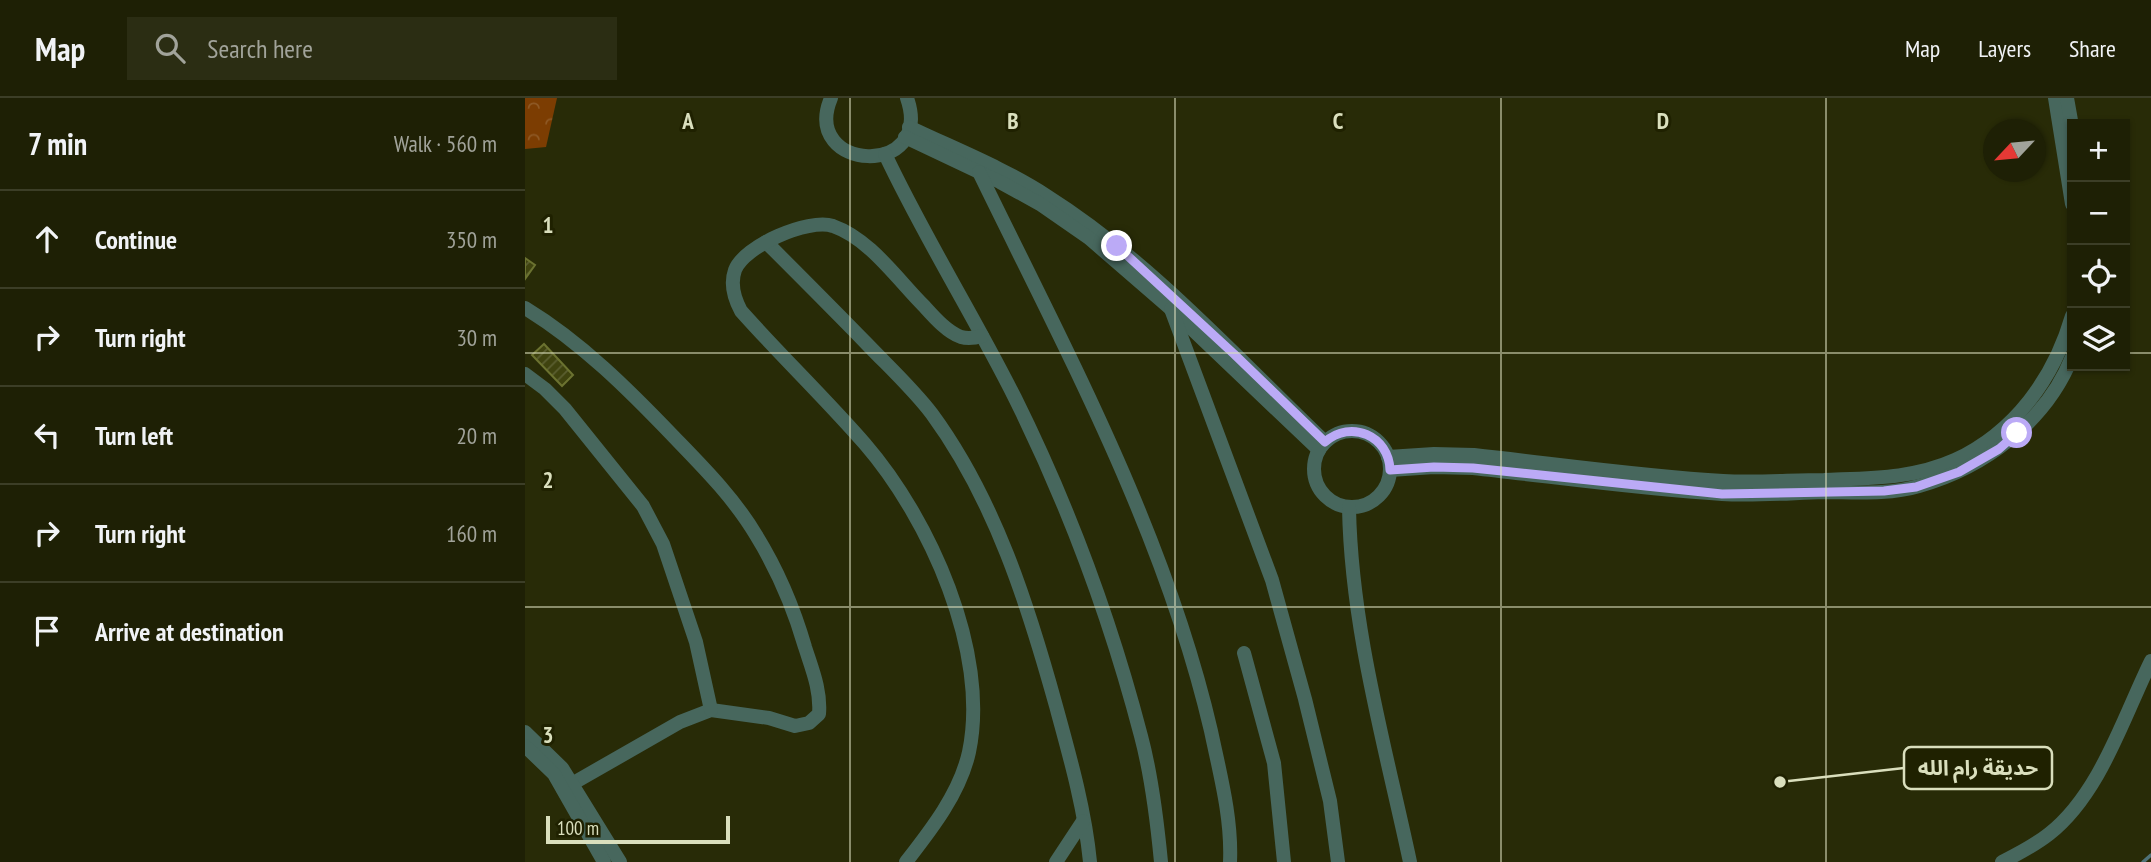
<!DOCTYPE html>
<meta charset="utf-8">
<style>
body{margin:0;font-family:"PT Sans Narrow","Noto Sans Arabic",sans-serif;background:#2b2d13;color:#f1f3f6}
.controls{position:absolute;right:21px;top:21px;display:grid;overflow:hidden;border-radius:0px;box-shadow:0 2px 5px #0004}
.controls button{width:63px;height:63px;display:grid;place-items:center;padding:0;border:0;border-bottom:2px solid #3c3e27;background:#1e2005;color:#f1f3f6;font:35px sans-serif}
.compass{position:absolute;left:1458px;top:21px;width:63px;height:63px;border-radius:50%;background:#1e2005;box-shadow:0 2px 5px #0004;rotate:244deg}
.scale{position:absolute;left:21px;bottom:18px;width:184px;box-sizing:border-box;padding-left:7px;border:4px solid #dadfbd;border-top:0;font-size:19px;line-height:24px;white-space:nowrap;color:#dadfbd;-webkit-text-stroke:5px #1f2100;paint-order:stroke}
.stop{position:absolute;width:21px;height:21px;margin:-16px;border:5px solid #bbaaf6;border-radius:50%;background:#fff}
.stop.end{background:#bbaaf6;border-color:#fff;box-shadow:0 2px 7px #0008}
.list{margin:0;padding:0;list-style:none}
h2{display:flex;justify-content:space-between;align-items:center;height:91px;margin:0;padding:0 28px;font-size:30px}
h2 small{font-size:23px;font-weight:400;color:#a1a39a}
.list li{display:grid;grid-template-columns:46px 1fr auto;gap:21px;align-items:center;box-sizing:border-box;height:98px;padding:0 28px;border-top:2px solid #3c3e27}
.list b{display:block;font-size:26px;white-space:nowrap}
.list em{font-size:23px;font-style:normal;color:#a1a39a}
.icon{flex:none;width:38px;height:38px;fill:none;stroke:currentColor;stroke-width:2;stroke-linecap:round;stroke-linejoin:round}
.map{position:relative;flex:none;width:1626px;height:764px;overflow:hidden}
header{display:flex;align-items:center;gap:42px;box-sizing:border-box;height:98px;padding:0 35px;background:#1e2005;border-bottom:2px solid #3c3e27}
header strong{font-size:33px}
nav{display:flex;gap:38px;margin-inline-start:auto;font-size:24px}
.search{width:490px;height:63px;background:#2b2d13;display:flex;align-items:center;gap:18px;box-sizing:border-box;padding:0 24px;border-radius:0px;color:#a1a39a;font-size:26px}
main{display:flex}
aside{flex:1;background:#1e2005}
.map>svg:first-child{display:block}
.forest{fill:url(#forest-crowns)}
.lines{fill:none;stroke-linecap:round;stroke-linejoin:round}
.stream{stroke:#4f7278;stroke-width:3.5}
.building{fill:url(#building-hatch);stroke:#6b7230;stroke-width:2}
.minor{stroke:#47675d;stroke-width:14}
.route{stroke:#bbaaf6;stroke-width:9}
.grid{fill:none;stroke:#dadfbd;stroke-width:2;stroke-opacity:0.55}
.grid-label{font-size:23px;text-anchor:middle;font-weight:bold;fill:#dadfbd;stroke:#1f2100;stroke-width:6;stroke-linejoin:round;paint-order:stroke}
.leader{fill:none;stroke:#dadfbd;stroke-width:2.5}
.callout-dot{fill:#dadfbd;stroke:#1f2100;stroke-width:2.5}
.callout{fill:#1f2100;stroke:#dadfbd;stroke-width:2.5}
.callout-label{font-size:21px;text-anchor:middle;font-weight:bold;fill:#dadfbd}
</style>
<header>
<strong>Map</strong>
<div class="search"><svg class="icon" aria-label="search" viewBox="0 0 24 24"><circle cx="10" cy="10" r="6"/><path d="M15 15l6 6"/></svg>Search here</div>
<nav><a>Map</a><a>Layers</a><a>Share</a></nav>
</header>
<main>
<aside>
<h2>7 min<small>Walk · 560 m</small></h2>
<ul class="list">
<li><svg class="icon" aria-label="ahead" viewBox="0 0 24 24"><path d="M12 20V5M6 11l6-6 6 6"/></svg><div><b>Continue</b></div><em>350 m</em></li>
<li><svg class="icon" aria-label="right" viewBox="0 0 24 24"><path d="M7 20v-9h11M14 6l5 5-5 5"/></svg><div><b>Turn right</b></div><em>30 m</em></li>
<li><svg class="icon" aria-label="left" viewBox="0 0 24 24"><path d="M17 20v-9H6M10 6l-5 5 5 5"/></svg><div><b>Turn left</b></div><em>20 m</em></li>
<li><svg class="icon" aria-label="right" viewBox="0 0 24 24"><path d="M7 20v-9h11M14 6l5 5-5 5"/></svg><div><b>Turn right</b></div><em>160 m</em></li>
<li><svg class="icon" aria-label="arrive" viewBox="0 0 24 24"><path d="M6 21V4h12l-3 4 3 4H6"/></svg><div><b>Arrive at destination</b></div></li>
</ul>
</aside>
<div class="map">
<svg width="1626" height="764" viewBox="0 0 1626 764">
<defs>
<pattern id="forest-crowns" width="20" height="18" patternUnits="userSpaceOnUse" patternTransform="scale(1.75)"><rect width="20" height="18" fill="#7c3d02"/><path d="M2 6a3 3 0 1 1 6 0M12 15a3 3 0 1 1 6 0" fill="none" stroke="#8e5925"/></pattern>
<pattern id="building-hatch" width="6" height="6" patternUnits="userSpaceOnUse" patternTransform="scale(1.75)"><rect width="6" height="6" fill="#3f430f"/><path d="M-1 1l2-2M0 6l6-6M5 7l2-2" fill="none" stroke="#5a5e30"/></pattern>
</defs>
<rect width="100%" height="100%" fill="#282b07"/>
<!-- forest -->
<path class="forest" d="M 0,0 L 32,0 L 21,49 L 0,51 Z"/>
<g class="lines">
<!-- stream -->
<path class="stream" d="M 1618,764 L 1626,757"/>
</g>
<!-- building -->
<g class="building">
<path d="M 0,160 L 10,167 L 0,181 Z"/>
<path d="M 19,246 L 48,277 L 37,288 L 7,257 Z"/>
</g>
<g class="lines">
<!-- minor -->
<g class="minor">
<path d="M 306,0 C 275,74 410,81 382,0"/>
<path d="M 1530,0 L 1547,106"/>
<path d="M 1542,0 L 1547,28"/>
<path d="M 384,29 C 430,51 479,70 522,98 C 625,163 712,260 800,344"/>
<path d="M 380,39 L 475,84 L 515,106 L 564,140 L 646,211 L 794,352"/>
<path d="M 360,56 C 399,139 449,218 490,300 C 543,407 586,523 616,638 C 627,679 632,722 636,764"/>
<path d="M 454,74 C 542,255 640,435 686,633 C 695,676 707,720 705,764"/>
<path d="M 241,144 C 275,178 309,212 342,246 C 364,269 388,291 407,316 C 470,402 503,507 531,608 C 545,659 560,712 565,764"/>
<path d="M 0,210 C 56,244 104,292 149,339 C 178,369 209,400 231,437 C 252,471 269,511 280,549 C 287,571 296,592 294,616 L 284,625 L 270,628 L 244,620 L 186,612 L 155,624 L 38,691"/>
<path d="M 646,211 L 747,482 L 780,601 L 805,703 L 813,764"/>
<path d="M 0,276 L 20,291 L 40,311 L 118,408 L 138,446 L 171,544 L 186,612"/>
<circle cx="827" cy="371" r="38"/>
<path d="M 863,359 L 909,356 L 949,357 C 1032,366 1115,378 1198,383 C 1232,385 1266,382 1299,382 C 1344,380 1388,381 1430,362 C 1490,334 1529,280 1547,218"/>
<path d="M 865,372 L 909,369 L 948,370 C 1031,379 1114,391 1197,396 C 1230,398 1265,395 1298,394 C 1329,394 1364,397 1394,388 C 1459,370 1521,324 1547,259"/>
<path d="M 824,409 C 826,529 860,647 885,764"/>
<path d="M 719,555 L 749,665 L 759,764"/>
<path d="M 0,634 L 37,670 L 95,764"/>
<path d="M 0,648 L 29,676 L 79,764"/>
<path d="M 381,764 C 406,732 435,695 444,654 C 465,554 404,420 340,346 C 300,300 256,258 216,213 C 209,200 205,186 210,172 C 219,148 283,120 308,128 C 345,141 372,181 399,208 C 409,219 422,234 436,239 C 443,241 450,240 457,238"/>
<path d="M 531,764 L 558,723"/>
<path d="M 1477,764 C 1493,756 1510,747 1524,736 C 1575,696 1598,620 1626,563"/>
</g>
</g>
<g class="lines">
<!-- route -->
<path class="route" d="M 592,148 L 709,256 L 800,344 C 826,321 864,338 865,372 L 909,369 L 948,370 L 1197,396 L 1359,393 L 1391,389 L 1434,374 L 1474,351 L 1492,335"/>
</g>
<!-- grid -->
<path class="grid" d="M 325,0 L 325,764M 650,0 L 650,764M 976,0 L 976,764M 1301,0 L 1301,764M 0,255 L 1547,255M 1600,255 L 1626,255M 0,509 L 1626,509"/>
<g class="grid-label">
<text x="163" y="31">A</text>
<text x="488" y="31">B</text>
<text x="813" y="31">C</text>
<text x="1138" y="31">D</text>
<text x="23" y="135">1</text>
<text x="23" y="390">2</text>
<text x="23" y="645">3</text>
</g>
<!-- callouts -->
<path class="leader" d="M1255 684L1379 670"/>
<circle class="callout-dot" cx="1255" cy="684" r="7"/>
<rect class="callout" x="1379" y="649" width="148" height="42" rx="7"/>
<g class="callout-label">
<text x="1453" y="677">حديقة رام الله</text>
</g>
</svg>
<div class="controls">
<button>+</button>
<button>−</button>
<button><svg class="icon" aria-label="locate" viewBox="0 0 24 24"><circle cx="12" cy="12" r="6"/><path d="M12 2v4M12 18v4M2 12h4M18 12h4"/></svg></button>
<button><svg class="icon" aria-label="layers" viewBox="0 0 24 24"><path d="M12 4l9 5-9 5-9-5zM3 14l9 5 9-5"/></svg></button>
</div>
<svg class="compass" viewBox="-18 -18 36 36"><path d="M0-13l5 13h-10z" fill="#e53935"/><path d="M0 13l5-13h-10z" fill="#a1a39a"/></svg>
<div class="scale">100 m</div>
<div class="stop" style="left:1492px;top:335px"></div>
<div class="stop end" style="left:592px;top:148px"></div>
</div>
</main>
